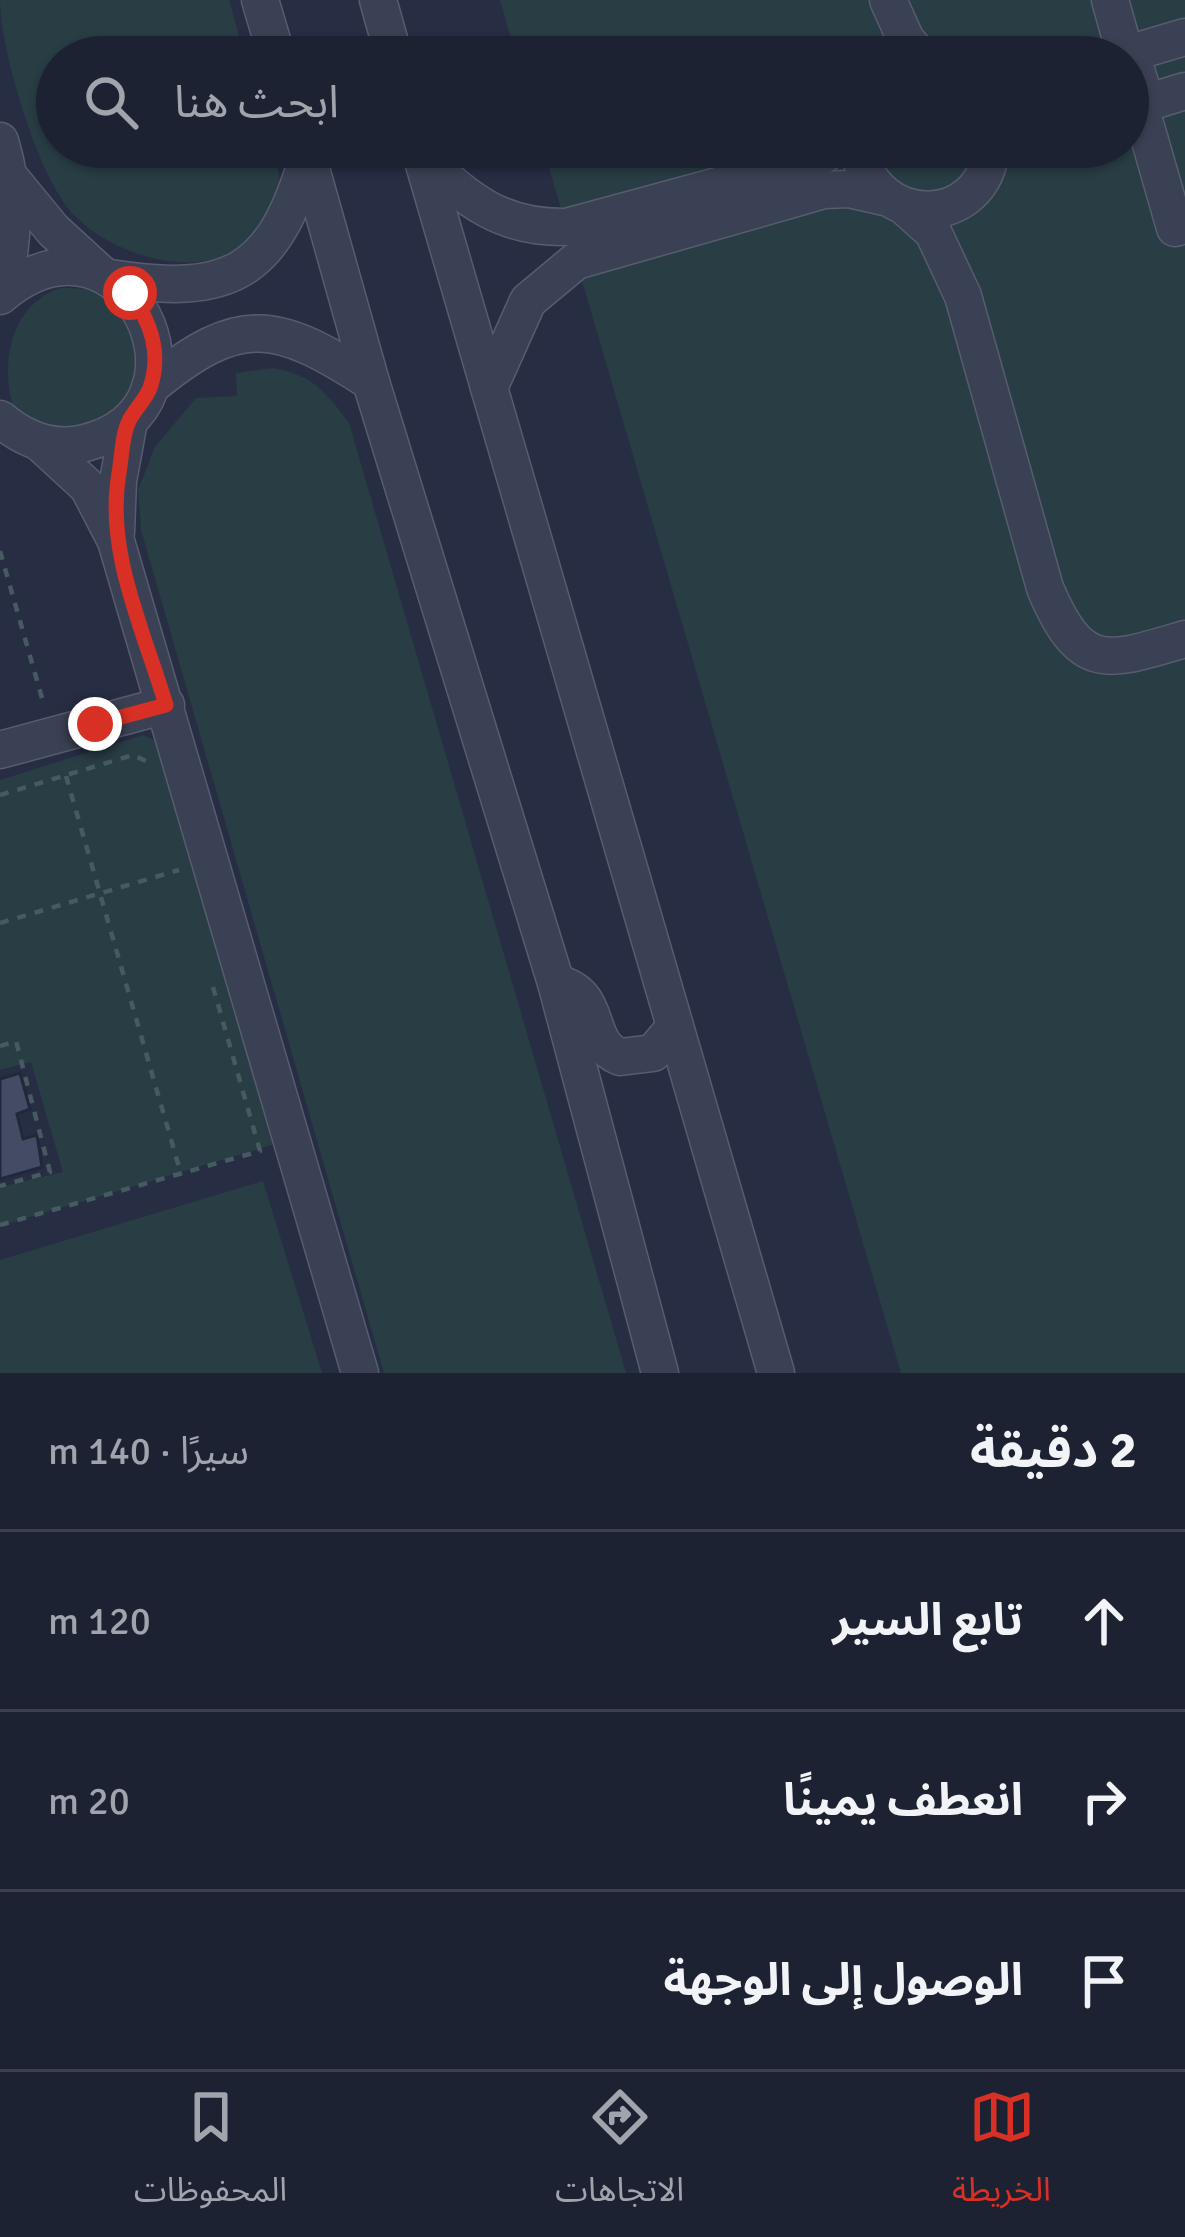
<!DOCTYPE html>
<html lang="ar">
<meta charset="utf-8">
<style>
body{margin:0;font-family:Signika,"Noto Sans Arabic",sans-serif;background:#2a2f3f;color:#f1f3f6;direction:rtl}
.stop{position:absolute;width:36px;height:36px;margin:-27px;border:9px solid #d93025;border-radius:50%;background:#fff}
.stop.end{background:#d93025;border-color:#fff;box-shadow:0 3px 12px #0008}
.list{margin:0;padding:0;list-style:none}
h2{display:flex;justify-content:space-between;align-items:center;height:156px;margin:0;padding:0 48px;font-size:51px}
h2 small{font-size:39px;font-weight:400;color:#a0a4ac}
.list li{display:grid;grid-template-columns:78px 1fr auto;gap:36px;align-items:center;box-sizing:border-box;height:180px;padding:0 48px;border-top:3px solid #3b3f4e}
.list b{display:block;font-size:45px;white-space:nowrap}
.list em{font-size:39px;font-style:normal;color:#a0a4ac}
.icon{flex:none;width:66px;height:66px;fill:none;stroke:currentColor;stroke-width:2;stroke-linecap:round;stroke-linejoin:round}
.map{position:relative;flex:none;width:1185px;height:1373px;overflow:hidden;direction:ltr}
.search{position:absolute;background:#1d2233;box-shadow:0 3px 9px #0004;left:36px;right:36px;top:36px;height:132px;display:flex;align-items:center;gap:30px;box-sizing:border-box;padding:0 42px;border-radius:66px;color:#a0a4ac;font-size:45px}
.sheet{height:696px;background:#1d2233}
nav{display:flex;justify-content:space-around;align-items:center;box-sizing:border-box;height:168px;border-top:3px solid #3b3f4e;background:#1d2233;font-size:33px;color:#a0a4ac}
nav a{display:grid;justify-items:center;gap:6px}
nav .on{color:#d93025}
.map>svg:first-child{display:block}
.green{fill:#293d45}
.building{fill:#444b64;stroke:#22283b;stroke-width:3}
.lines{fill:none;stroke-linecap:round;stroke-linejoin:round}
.minor-casing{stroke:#575c6e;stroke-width:39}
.path{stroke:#475a61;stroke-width:4.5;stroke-dasharray:9 9;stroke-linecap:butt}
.minor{stroke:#3b4154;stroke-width:36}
.route{stroke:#d93025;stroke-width:15}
</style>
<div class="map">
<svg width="1185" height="1373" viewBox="0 0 1185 1373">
<rect width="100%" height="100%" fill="#272e44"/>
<!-- green -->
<g class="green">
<path d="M 0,0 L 229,0 L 245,57 L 57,57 L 57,147 L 270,147 C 273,157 280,172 280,183 C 280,193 271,207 266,217 C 232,290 122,264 75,216 C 39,181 0,50 0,0 Z"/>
<path d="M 500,0 L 1185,0 L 1185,1373 L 901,1373 L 543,147 L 1128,147 L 1128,57 L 516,57 Z"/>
<path d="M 60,288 C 105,287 113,299 142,331 L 134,406 L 60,437 C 45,428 23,420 13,407 C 0,359 12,305 60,288 Z"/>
<path d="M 273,368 C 314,376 325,391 349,423 L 626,1373 L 384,1373 L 141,530 L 138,490 L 155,447 L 196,398 L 237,396 L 236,373 Z"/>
<path d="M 143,735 L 169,747 L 275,1144 L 0,1226 L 0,1187 L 63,1172 L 31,1062 L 0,1070 L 0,780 Z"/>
<path d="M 263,1181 L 322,1373 L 0,1373 L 0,1260 Z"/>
</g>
<!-- building -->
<path class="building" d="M 20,1073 L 30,1109 L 17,1114 L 23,1139 L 37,1135 L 42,1167 L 0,1179 L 0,1079 Z"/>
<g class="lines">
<defs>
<g id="minor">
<path d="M 260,0 L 277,57"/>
<path d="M 378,0 L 394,57"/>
<path d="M 888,0 L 906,40 L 921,57"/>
<path d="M 1110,0 L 1126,57"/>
<path d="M 1185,37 L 1131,53 L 1146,103 L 1185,91"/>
<path d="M 1128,64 L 1175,228 L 1185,225"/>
<path d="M 0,141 C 16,194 15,240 1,294"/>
<path d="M 305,147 L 371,382 L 556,983 L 660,1373"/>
<path d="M 419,147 L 776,1373"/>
<path d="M 858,147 C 873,231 985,230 991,147"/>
<path d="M 423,158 C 469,201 501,228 566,227 L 817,159 L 835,147"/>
<path d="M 12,180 L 53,230 L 100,273"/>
<path d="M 905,207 L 933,232 L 963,296 L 1045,588 C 1081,674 1107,662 1185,639"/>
<path d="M 110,278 C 230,297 274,274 308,156"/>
<path d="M 0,296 C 124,189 228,407 85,443 C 53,451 25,440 0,419"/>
<path d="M 150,387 C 240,312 277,321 371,382"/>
<path d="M 489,388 L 528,301 L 576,261 L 824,190 L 849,189 L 884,197"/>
<path d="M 40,443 L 88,487 L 116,541 L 360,1373"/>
<path d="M 116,532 L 118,481 L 129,421"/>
<path d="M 0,750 L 166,705"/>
<path d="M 556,983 C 605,994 583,1042 620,1057 L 653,1053 L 674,1028"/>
</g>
</defs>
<!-- minor casing -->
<use href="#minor" class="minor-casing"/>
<!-- path -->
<g class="path">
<path d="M 0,551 L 44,705"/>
<path d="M 66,776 L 181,1174"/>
<path d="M 0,795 L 133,755 L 148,762"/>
<path d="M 0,923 L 179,870"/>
<path d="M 0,1046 L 16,1041 L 50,1172 L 0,1186"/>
<path d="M 0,1225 L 260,1151 L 213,987"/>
</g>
<!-- minor -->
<use href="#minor" class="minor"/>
</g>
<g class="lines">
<!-- route -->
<path class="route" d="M 95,724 L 166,705 C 144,631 105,551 119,473 C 122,456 122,433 130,419 C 136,408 145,400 150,388 C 162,353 151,322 130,293"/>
</g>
</svg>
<div class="stop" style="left:130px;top:293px"></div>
<div class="stop end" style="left:95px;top:724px"></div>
<div class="search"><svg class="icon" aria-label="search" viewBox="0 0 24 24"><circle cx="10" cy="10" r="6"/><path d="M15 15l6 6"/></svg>ابحث هنا</div>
</div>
<section class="sheet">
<h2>2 دقيقة<small>سيرًا · 140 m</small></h2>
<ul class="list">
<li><svg class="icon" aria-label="ahead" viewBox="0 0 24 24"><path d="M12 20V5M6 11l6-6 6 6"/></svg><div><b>تابع السير</b></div><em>120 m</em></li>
<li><svg class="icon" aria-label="right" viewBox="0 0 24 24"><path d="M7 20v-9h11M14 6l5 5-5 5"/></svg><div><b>انعطف يمينًا</b></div><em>20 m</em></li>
<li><svg class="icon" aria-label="arrive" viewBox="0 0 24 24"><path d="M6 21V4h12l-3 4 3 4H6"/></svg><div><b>الوصول إلى الوجهة</b></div></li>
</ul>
</section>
<nav>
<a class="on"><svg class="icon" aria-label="map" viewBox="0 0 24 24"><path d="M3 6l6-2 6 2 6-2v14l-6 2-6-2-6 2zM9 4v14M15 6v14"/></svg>الخريطة</a>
<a><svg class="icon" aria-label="directions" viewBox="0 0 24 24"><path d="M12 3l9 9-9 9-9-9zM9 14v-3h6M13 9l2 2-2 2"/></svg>الاتجاهات</a>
<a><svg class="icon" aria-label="saved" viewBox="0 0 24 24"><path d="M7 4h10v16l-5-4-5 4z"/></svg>المحفوظات</a>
</nav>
